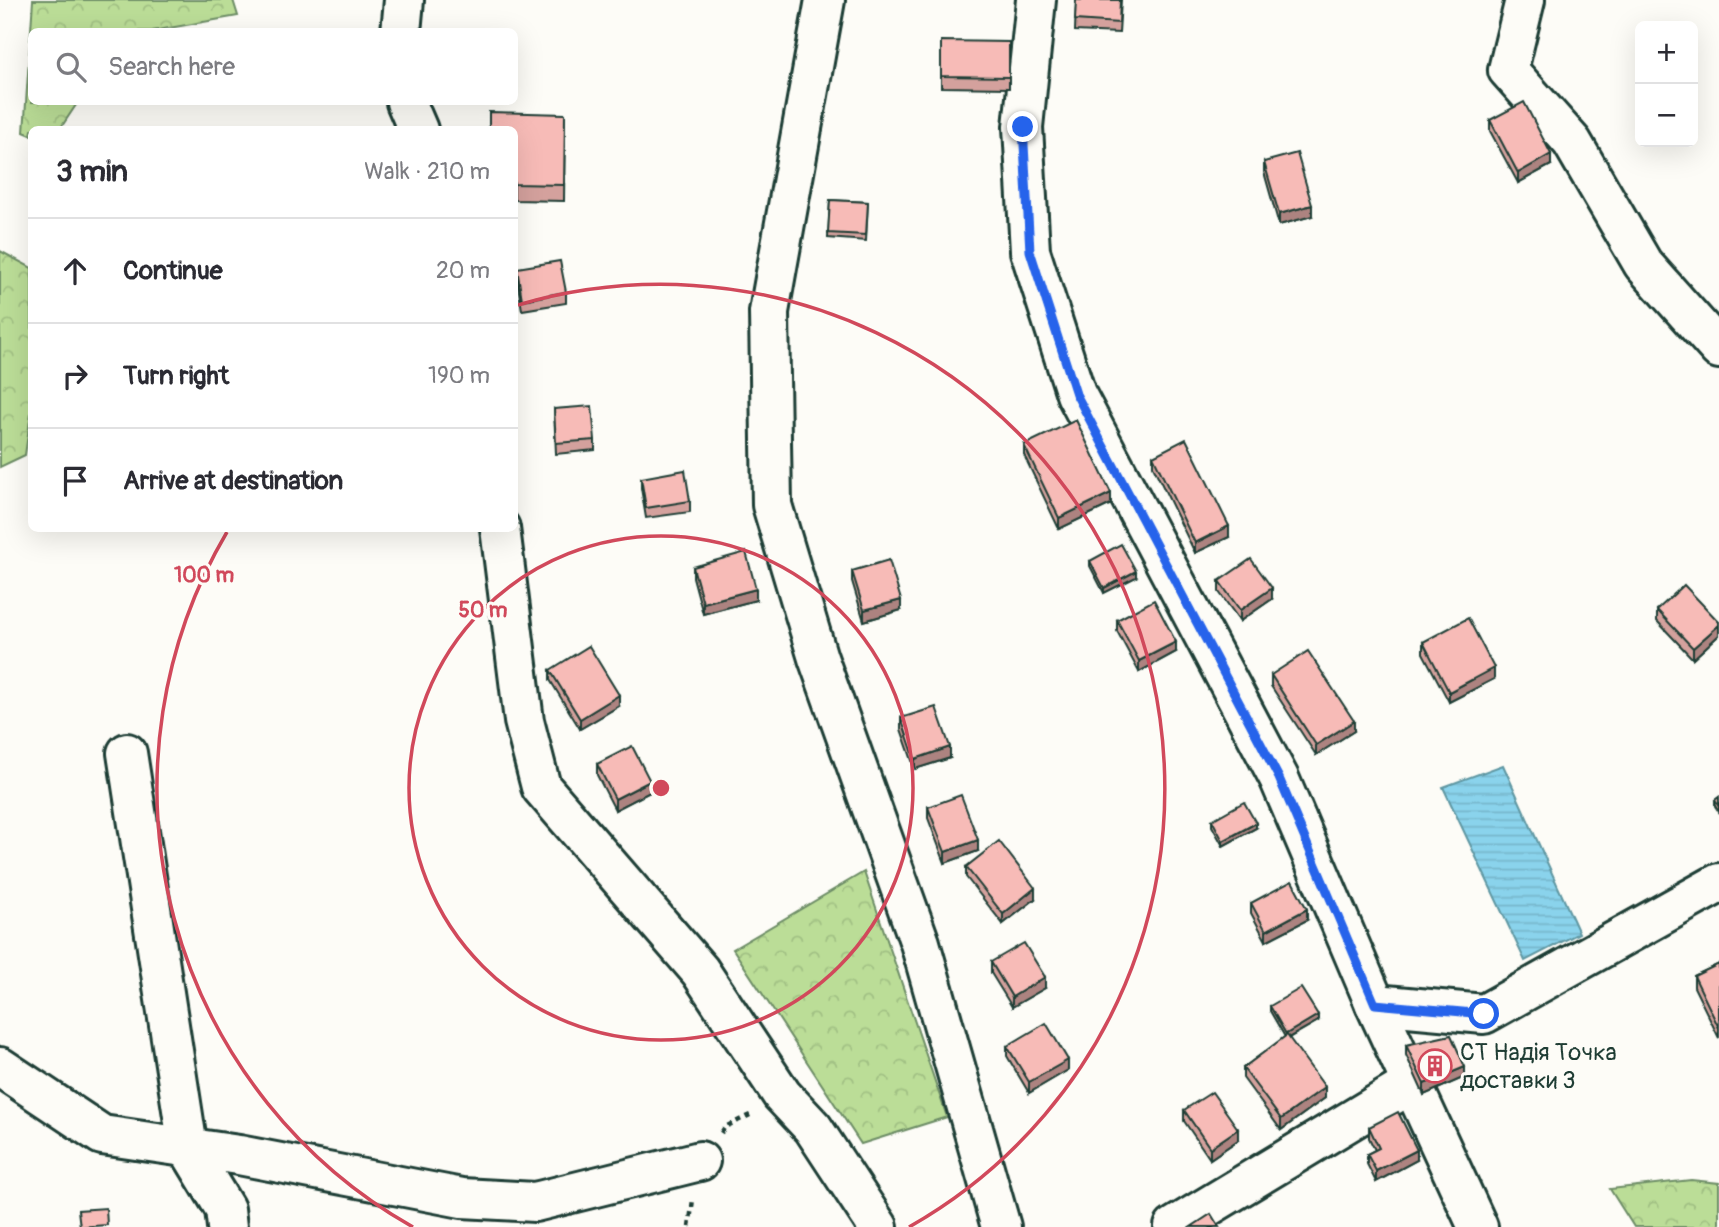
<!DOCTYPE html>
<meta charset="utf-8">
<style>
body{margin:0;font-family:Pangolin,sans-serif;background:#f7f7f7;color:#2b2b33}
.controls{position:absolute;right:21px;top:21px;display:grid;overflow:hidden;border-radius:10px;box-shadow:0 7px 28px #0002}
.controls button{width:63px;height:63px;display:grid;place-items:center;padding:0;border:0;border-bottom:2px solid #e1e1e2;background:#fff;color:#2b2b33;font:35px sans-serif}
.stop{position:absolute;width:21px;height:21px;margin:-16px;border:5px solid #2563eb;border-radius:50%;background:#fff}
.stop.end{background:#2563eb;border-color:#fff;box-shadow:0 2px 7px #0008}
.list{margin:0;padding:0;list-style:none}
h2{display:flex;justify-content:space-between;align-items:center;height:91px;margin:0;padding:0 28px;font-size:30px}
h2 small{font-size:23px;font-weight:400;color:#7c7c81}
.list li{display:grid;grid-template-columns:46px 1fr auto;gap:21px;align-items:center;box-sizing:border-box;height:105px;padding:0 28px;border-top:2px solid #e1e1e2}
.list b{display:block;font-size:26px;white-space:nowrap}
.list em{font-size:23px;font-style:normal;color:#7c7c81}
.icon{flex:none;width:38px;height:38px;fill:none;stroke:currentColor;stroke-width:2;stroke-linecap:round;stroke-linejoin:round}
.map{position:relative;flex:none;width:1719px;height:1227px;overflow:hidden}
.search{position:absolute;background:#fff;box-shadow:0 7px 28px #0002;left:28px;top:28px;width:490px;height:77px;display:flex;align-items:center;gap:18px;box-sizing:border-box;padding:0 24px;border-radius:10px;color:#7c7c81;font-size:26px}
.panel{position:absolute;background:#fff;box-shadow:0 7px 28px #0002;left:28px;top:126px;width:490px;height:406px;border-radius:10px}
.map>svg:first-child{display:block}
.forest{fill:url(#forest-crowns);stroke:#6d8d66;stroke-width:2}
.water{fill:url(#water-rules);stroke:#5f97a2;stroke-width:2}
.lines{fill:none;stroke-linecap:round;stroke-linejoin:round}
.street-casing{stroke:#1f3d34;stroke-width:44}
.path{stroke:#1f3d34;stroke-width:4.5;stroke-dasharray:5 5;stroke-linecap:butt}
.street{stroke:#fdfcf7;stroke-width:38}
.wall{fill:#d4a19d;stroke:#1f3d34;stroke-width:2}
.shaded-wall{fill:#ad8380;stroke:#1f3d34;stroke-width:2}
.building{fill:#f7bbb7;stroke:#1f3d34;stroke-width:2}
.route{stroke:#2563eb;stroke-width:9}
.ring{fill:none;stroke:#d1495b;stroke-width:3.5}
.labels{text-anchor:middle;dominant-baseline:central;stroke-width:6;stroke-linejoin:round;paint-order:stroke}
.poi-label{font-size:24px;fill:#1f3d34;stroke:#fdfcf7;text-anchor:start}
.centre{fill:#d1495b;stroke:#fdfcf7;stroke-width:3.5}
.ring-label{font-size:21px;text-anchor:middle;font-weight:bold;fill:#d1495b;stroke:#fdfcf7;stroke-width:6;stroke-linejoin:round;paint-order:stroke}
</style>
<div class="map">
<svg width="1719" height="1227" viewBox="0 0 1719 1227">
<defs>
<pattern id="forest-crowns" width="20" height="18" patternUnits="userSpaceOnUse" patternTransform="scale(1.75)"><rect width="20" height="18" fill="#bbdd97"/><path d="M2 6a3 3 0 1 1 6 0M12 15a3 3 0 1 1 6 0" fill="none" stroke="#a0bf83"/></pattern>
<pattern id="water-rules" width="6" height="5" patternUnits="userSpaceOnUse" patternTransform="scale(1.75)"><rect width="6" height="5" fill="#8ad3ec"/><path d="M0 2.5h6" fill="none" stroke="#77b6cb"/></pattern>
</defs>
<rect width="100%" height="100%" fill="#fdfcf7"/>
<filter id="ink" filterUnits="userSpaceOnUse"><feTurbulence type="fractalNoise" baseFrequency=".0143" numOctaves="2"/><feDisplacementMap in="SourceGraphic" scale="14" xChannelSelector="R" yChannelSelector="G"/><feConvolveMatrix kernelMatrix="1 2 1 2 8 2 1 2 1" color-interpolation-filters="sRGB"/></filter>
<g filter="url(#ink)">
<!-- forest -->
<g class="forest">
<path d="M 33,0 L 233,0 L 238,16 L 152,31 L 32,32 L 32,102 L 78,102 L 60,129 L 32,130 L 31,135 L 24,132 Z"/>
<path d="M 0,251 L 32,268 L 32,406 L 25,455 L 0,467 Z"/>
<path d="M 864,872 L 947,1117 L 861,1144 L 733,949 Z"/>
<path d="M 1691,1180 L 1719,1183 L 1719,1227 L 1634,1227 L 1610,1189 Z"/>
</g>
<!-- water -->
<path class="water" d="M 1503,765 L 1579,933 L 1525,961 L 1443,787 Z"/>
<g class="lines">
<defs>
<g id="street">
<path d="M 825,0 L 769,312 L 772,505 L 818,658 L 920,943 L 1001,1227"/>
<path d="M 1036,0 L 1023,127 L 1030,251 L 1076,394 L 1279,778 L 1375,1004 L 1478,1227"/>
<path d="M 1525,0 L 1508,70 L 1572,142 L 1643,264 L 1719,349"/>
<path d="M 401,32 L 404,0"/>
<path d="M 406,102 L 418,130"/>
<path d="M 500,528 L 524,721 L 541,787 L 700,971 L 782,1095 L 813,1128 L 878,1227"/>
<path d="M 127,753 L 188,1148 L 225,1209 L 227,1227"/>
<path d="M 1375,1004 L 1484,1014 L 1719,883"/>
<path d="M 0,1067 L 102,1135 L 239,1155 L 462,1198 L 535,1202 L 700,1161"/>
<path d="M 1174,1227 L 1411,1084"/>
</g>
</defs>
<!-- street casing -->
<use href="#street" class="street-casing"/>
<!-- path -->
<g class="path">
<path d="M 721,1133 L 725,1127 L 752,1114"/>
<path d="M 689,1227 L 693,1200"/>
</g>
<!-- street -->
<use href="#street" class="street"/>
</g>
<!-- wall -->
<g class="wall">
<path d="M 1076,0 L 1121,0 L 1119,33 L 1075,31 Z"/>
<path d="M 1009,42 L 1009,88 L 941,87 L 941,76 Z"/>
<path d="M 565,114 L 564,201 L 514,200 L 514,130 Z"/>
<path d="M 1490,120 L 1551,165 L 1518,183 L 1490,131 Z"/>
<path d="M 1264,162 L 1312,216 L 1279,225 L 1264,172 Z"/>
<path d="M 830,200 L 868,202 L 866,241 L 828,238 Z"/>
<path d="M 517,268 L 566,292 L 566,303 L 522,310 L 517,279 Z"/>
<path d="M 554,409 L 595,440 L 595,450 L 556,454 Z"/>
<path d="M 1024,445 L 1111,504 L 1059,529 L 1024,455 Z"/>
<path d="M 1153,456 L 1229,537 L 1195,553 L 1153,466 Z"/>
<path d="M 641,478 L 690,501 L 690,512 L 646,518 L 641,488 Z"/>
<path d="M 1090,561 L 1136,577 L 1104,593 L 1090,566 Z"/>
<path d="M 693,567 L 756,600 L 703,614 L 693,577 Z"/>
<path d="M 852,571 L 901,610 L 864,621 L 852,581 Z"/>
<path d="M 1219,581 L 1272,599 L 1240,621 L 1219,592 Z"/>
<path d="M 1657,610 L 1719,622 L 1719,635 L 1693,659 L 1657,621 Z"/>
<path d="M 1117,620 L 1176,652 L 1139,672 L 1117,631 Z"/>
<path d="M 1423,642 L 1494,679 L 1449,702 L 1423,653 Z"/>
<path d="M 550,670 L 619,706 L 580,729 L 550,680 Z"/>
<path d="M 1271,675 L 1354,731 L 1316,755 L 1271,686 Z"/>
<path d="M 901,718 L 950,758 L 915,769 L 901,729 Z"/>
<path d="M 597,764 L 650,792 L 615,810 L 597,775 Z"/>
<path d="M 1719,797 L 1719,812 L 1715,806 L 1715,800 Z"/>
<path d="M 928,807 L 978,851 L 945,863 L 928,818 Z"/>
<path d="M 1212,820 L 1256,828 L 1223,846 L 1212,826 Z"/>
<path d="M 966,867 L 1035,899 L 1003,924 L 966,877 Z"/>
<path d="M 1251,903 L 1307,920 L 1266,941 L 1251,913 Z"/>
<path d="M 991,962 L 1045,988 L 1012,1007 L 991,973 Z"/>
<path d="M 1719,964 L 1719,1038 L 1694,987 L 1694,976 Z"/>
<path d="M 1270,1006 L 1318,1021 L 1289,1038 L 1325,1098 L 1281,1130 L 1243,1078 L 1243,1068 L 1285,1037 L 1270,1011 Z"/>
<path d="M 1406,1045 L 1465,1077 L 1424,1095 L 1406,1055 Z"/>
<path d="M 1007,1046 L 1068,1070 L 1029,1093 L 1007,1056 Z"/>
<path d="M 1184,1110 L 1238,1140 L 1210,1159 L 1184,1121 Z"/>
<path d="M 1369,1127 L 1417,1160 L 1376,1182 L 1367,1164 L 1367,1154 L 1375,1150 L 1369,1138 Z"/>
</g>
<!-- shaded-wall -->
<g class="shaded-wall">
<path d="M 1551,154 L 1551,165 L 1518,183 L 1518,173 Z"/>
<path d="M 1312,205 L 1312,216 L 1279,225 L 1279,214 Z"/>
<path d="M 1111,493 L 1111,504 L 1059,529 L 1059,518 Z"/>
<path d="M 1229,526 L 1229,537 L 1195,553 L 1195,543 Z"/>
<path d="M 1136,571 L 1136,577 L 1104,593 L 1104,588 Z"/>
<path d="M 1272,588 L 1272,599 L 1240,621 L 1240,610 Z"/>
<path d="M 756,589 L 756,600 L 703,614 L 703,603 Z"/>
<path d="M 901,600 L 901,610 L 864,621 L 864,610 Z"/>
<path d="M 1719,625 L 1719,635 L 1693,659 L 1693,648 Z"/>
<path d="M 1176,642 L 1176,652 L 1139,672 L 1139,661 Z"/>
<path d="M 1494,668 L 1494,679 L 1449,702 L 1449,692 Z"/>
<path d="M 619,695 L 619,706 L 580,729 L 580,719 Z"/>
<path d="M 1354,721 L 1354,731 L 1316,755 L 1316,745 Z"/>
<path d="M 950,747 L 950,758 L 915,769 L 915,759 Z"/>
<path d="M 650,781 L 650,792 L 615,810 L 615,799 Z"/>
<path d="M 1256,823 L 1256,828 L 1223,846 L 1223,841 Z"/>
<path d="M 978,840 L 978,851 L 945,863 L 945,852 Z"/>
<path d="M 1035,888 L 1035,899 L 1003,924 L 1003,914 Z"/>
<path d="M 1307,909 L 1307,920 L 1266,941 L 1266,931 Z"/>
<path d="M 1045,977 L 1045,988 L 1012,1007 L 1012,997 Z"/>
<path d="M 1318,1015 L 1318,1021 L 1286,1039 L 1286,1034 Z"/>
<path d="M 1068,1060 L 1068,1070 L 1029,1093 L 1029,1082 Z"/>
<path d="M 1465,1067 L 1465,1077 L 1424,1095 L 1424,1084 Z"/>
<path d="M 1325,1087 L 1325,1098 L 1281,1130 L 1281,1119 Z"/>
<path d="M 1238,1129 L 1238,1140 L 1210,1159 L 1210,1148 Z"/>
<path d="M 1417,1150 L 1417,1160 L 1376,1182 L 1376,1171 Z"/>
</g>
<!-- building -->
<g class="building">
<path d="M 1076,0 L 1120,0 L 1119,23 L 1075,20 Z"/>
<path d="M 941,41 L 1009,42 L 1009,77 L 941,76 Z"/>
<path d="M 1524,102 L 1551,154 L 1518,173 L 1490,120 Z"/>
<path d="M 489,112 L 565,114 L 564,185 L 514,184 L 514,130 L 489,130 Z"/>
<path d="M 1297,153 L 1312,205 L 1279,214 L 1264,162 Z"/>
<path d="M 830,200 L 868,202 L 866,235 L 828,233 Z"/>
<path d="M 560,261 L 566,292 L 522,300 L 517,268 Z"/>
<path d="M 592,406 L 595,440 L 556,443 L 554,409 Z"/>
<path d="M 1076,420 L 1111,493 L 1059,518 L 1024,445 Z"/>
<path d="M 1186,439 L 1229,526 L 1195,543 L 1153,456 Z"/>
<path d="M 685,470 L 690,501 L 646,508 L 641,478 Z"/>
<path d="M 1121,544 L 1136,571 L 1104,588 L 1090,561 Z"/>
<path d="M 746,552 L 756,589 L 703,603 L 693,567 Z"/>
<path d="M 1251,559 L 1272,588 L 1240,610 L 1219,581 Z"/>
<path d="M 889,560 L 901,600 L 864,610 L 852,571 Z"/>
<path d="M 1684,585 L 1719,622 L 1719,625 L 1693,648 L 1657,610 Z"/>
<path d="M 1154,600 L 1176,642 L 1139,661 L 1117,620 Z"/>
<path d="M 1468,618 L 1494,668 L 1449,692 L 1423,642 Z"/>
<path d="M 589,646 L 619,695 L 580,719 L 550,670 Z"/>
<path d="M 1308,651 L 1354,721 L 1316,745 L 1271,675 Z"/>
<path d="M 936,707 L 950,747 L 915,759 L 901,718 Z"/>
<path d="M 632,746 L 650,781 L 615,799 L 597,764 Z"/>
<path d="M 961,795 L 978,840 L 945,852 L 928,807 Z"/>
<path d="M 1719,797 L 1719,807 L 1715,800 Z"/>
<path d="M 1244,802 L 1256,823 L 1223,841 L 1212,820 Z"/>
<path d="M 999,841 L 1035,888 L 1003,914 L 966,867 Z"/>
<path d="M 1292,881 L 1307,909 L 1266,931 L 1251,903 Z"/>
<path d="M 1024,943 L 1045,977 L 1012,997 L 991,962 Z"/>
<path d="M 1719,964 L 1719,1028 L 1694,976 Z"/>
<path d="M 1301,988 L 1318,1015 L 1286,1034 L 1270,1006 Z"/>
<path d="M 1046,1023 L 1068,1060 L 1029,1082 L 1007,1046 Z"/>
<path d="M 1287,1035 L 1325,1087 L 1281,1119 L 1243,1068 Z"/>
<path d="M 1451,1035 L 1465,1067 L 1424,1084 L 1406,1045 Z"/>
<path d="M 1212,1092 L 1238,1129 L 1210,1148 L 1184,1110 Z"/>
<path d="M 1398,1112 L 1417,1150 L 1376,1171 L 1367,1154 L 1379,1148 L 1369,1127 Z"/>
<path d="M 106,1208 L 107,1225 L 80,1227 L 78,1210 Z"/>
<path d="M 1211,1214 L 1219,1227 L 1191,1227 Z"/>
</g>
</g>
<g class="lines" filter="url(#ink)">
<!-- route -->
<path class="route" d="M 1023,127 L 1030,251 L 1076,394 L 1279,778 L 1375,1004 L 1484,1014"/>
</g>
<!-- distance rings -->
<g class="ring">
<circle cx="661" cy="788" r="252"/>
<path d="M413 1227A504 504 0 0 1 227 532M518 305A504 504 0 0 1 909 1227"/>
</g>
<!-- icons -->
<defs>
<symbol id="building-ring" viewBox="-11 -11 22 22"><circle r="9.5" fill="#fdfcf7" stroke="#d1495b" stroke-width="1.5"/><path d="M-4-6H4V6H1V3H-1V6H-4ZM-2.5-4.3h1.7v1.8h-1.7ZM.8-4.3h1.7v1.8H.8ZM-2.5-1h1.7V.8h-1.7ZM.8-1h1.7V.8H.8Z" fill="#d1495b"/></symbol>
</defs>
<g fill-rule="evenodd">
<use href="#building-ring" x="1416" y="1047" width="38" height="38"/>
</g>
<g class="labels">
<!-- poi labels -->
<g class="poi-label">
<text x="1460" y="1052">СТ Надія Точка<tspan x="1460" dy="28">доставки 3</tspan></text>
</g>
</g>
<circle cx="661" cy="788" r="10" class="centre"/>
<g class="ring-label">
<text x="204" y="582">100 m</text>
<text x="483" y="617">50 m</text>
</g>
</svg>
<div class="controls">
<button>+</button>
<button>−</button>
</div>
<div class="stop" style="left:1484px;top:1014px"></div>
<div class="stop end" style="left:1023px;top:127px"></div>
<div class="search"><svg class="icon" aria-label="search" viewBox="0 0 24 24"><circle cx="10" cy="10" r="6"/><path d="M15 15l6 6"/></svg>Search here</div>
<section class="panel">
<h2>3 min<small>Walk · 210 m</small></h2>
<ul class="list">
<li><svg class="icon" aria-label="ahead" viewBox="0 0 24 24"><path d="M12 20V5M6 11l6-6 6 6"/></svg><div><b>Continue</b></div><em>20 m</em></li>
<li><svg class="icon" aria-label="right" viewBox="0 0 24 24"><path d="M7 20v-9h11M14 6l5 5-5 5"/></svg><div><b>Turn right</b></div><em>190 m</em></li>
<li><svg class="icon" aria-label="arrive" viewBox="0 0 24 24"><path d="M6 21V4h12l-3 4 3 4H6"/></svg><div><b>Arrive at destination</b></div></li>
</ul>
</section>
</div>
